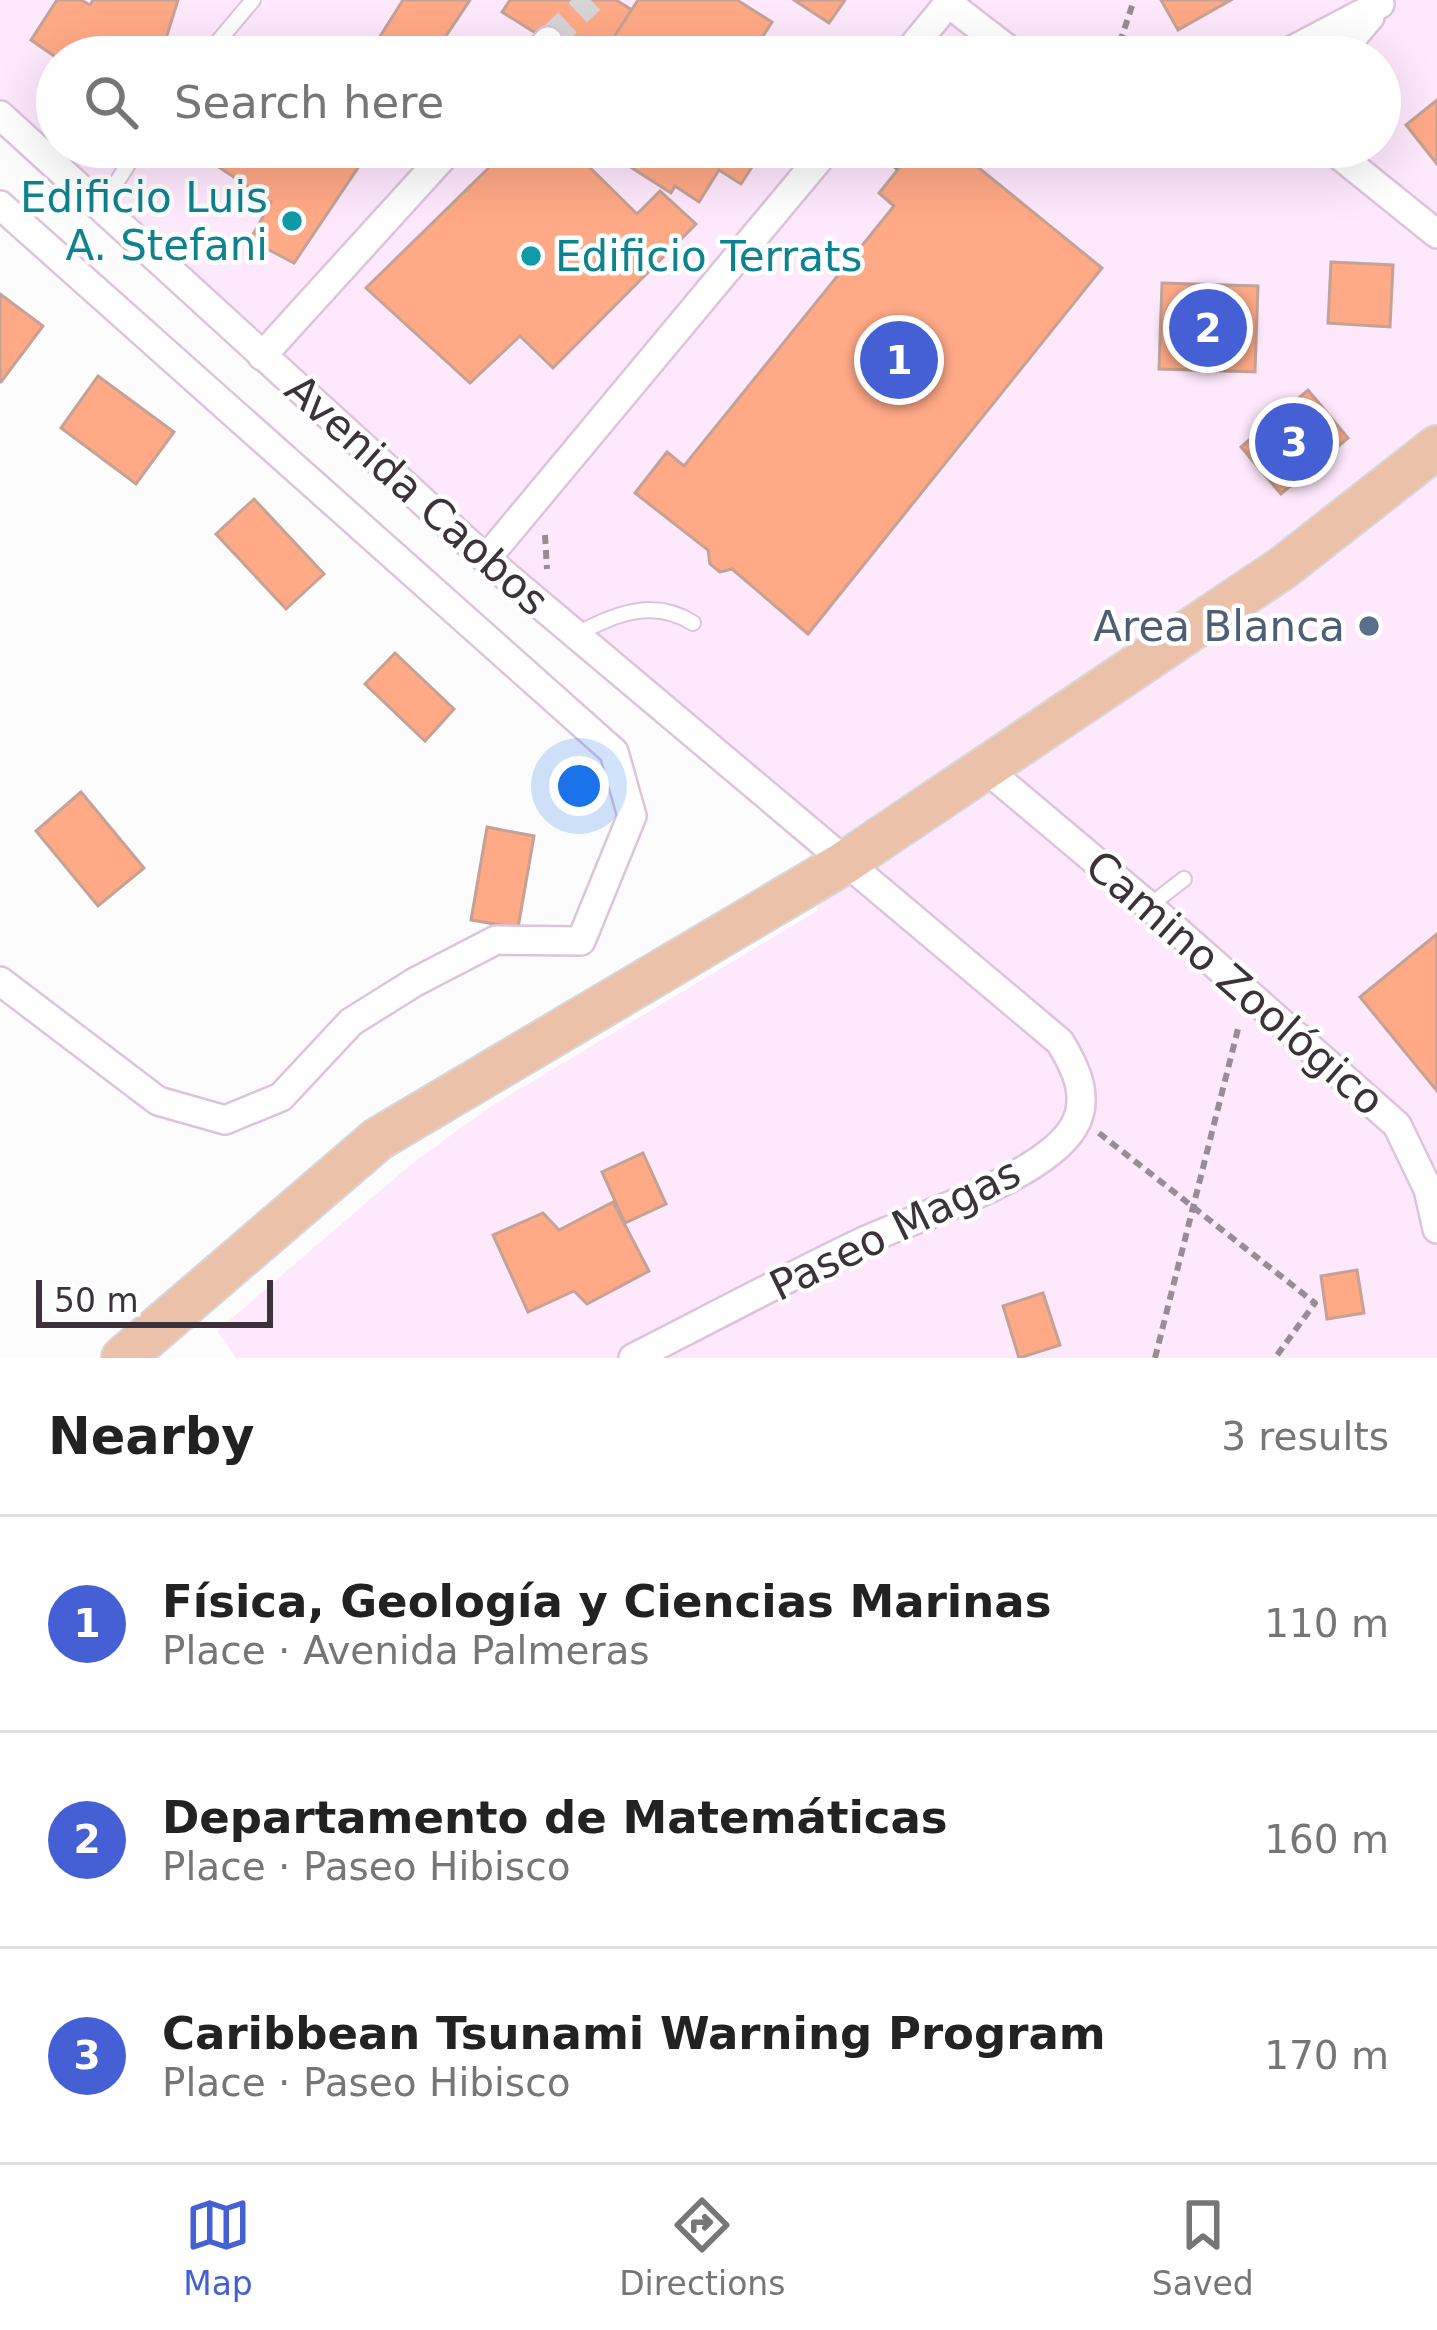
<!DOCTYPE html>
<meta charset="utf-8">
<style>
body{margin:0;font-family:"DejaVu Sans",sans-serif;background:#f2f2f2;color:#222}
.scale{position:absolute;left:36px;bottom:30px;width:237px;box-sizing:border-box;padding-left:12px;border:6px solid #3d323c;border-top:0;font-size:33px;line-height:42px;white-space:nowrap;color:#3d323c;-webkit-text-stroke:9px #fff;paint-order:stroke}
.you{position:absolute;left:579px;top:786px;width:42px;height:42px;margin:-30px;border:9px solid #fff;border-radius:50%;background:#1a73e8;box-shadow:0 0 0 18px #1a73e833}
.badge{display:grid;place-items:center;width:78px;height:78px;border-radius:50%;background:#4460d4;color:#fff;font-size:39px;font-weight:700}
.pin{position:absolute;translate:-50% -50%;border:6px solid #fff;box-shadow:0 3px 12px #0006}
.list{margin:0;padding:0;list-style:none}
h2{display:flex;justify-content:space-between;align-items:center;height:156px;margin:0;padding:0 48px;font-size:51px}
h2 small{font-size:39px;font-weight:400;color:#767676}
.list li{display:grid;grid-template-columns:78px 1fr auto;gap:36px;align-items:center;box-sizing:border-box;height:216px;padding:0 48px;border-top:3px solid #e0e0e0}
.list b{display:block;font-size:45px;white-space:nowrap}
.list p{margin:0;font-size:39px;white-space:nowrap;color:#767676}
.list em{font-size:39px;font-style:normal;color:#767676}
.icon{flex:none;width:66px;height:66px;fill:none;stroke:currentColor;stroke-width:2;stroke-linecap:round;stroke-linejoin:round}
.map{position:relative;flex:none;width:1437px;height:1358px;overflow:hidden}
.search{position:absolute;background:#fff;box-shadow:0 12px 48px #0002;left:36px;right:36px;top:36px;height:132px;display:flex;align-items:center;gap:30px;box-sizing:border-box;padding:0 42px;border-radius:66px;color:#767676;font-size:45px}
.sheet{height:804px;background:#fff}
nav{display:flex;justify-content:space-around;align-items:center;box-sizing:border-box;height:168px;border-top:3px solid #e0e0e0;background:#fff;font-size:33px;color:#767676}
nav a{display:grid;justify-items:center;gap:6px}
nav .on{color:#4460d4}
.map>svg:first-child{display:block}
.built{fill:#fee9fc;fill-rule:evenodd}
.building{fill:#ffa986;stroke:#c4a295;stroke-width:3}
.lines{fill:none;stroke-linecap:round;stroke-linejoin:round}
.minor-tunnel{stroke:#d6d4d6;stroke-width:27;stroke-dasharray:27 14;stroke-linecap:butt}
.service-casing{stroke:#ddc3dc;stroke-width:18}
.minor-casing{stroke:#ddc3dc;stroke-width:32}
.primary-casing{stroke:#d8d6d8;stroke-width:46}
.path{stroke:#958f95;stroke-width:6;stroke-dasharray:9 6;stroke-linecap:butt}
.service{stroke:#fff;stroke-width:14}
.minor{stroke:#fff;stroke-width:27}
.primary{stroke:#ecc1aa;stroke-width:42}
.culture-dot{fill:#0f9aa8;stroke:#fff;stroke-width:4.5}
.service-dot{fill:#5c6f8a;stroke:#fff;stroke-width:4.5}
.labels{text-anchor:middle;dominant-baseline:central;stroke-width:9;stroke-linejoin:round;paint-order:stroke}
.culture-label{font-size:42px;fill:#0d838f;stroke:#fff;text-anchor:end}
.street-label{font-size:42px;fill:#3d323c;stroke:#fff}
.service-label{font-size:42px;fill:#4e5e75;stroke:#fff;text-anchor:end}
</style>
<div class="map">
<svg width="1437" height="1358" viewBox="0 0 1437 1358">
<rect width="100%" height="100%" fill="#fcfcfc"/>
<!-- built -->
<path class="built" d="M 0,0 L 1437,0 L 1437,1358 L 236,1358 L 217,1331 L 409,1166 L 488,1108 L 817,911 L 821,877 L 807,851 L 479,567 L 0,125 ZM 57,57 L 1380,57 L 1380,147 L 57,147 Z"/>
<!-- building -->
<g class="building">
<path d="M 57,0 L 81,0 L 90,5 L 93,0 L 178,0 L 163,48 L 177,57 L 57,58 L 31,40 Z"/>
<path d="M 403,0 L 470,0 L 432,57 L 367,57 Z"/>
<path d="M 510,0 L 616,0 L 632,10 L 601,57 L 574,57 L 502,12 Z"/>
<path d="M 638,0 L 737,0 L 772,22 L 750,57 L 601,57 Z"/>
<path d="M 794,0 L 845,0 L 829,23 Z"/>
<path d="M 1161,0 L 1231,0 L 1178,30 Z"/>
<path d="M 1437,100 L 1437,164 L 1406,125 Z"/>
<path d="M 189,147 L 372,147 L 294,263 L 250,240 L 271,202 Z"/>
<path d="M 510,147 L 569,147 L 637,214 L 660,191 L 696,224 L 553,368 L 520,336 L 470,383 L 366,288 Z"/>
<path d="M 599,147 L 765,147 L 741,184 L 719,170 L 699,202 L 675,186 L 671,193 Z"/>
<path d="M 916,147 L 953,147 L 1102,268 L 808,634 L 732,569 L 720,572 L 710,564 L 708,550 L 635,493 L 667,452 L 684,466 L 894,206 L 879,193 Z"/>
<path d="M 1331,262 L 1393,265 L 1390,327 L 1328,323 Z"/>
<path d="M 1162,283 L 1258,286 L 1255,372 L 1159,369 Z"/>
<path d="M 0,294 L 43,326 L 1,382 L 0,382 Z"/>
<path d="M 98,376 L 174,432 L 136,484 L 61,428 Z"/>
<path d="M 1308,390 L 1348,438 L 1281,494 L 1241,447 Z"/>
<path d="M 254,499 L 324,574 L 286,609 L 216,534 Z"/>
<path d="M 395,653 L 454,709 L 425,741 L 365,684 Z"/>
<path d="M 81,792 L 144,868 L 98,906 L 36,831 Z"/>
<path d="M 487,827 L 534,836 L 518,928 L 471,920 Z"/>
<path d="M 1437,934 L 1437,1091 L 1360,997 Z"/>
<path d="M 643,1153 L 666,1204 L 625,1223 L 602,1172 Z"/>
<path d="M 613,1202 L 649,1271 L 587,1304 L 574,1291 L 528,1312 L 493,1235 L 543,1213 L 559,1230 Z"/>
<path d="M 1357,1270 L 1364,1313 L 1327,1319 L 1321,1276 Z"/>
<path d="M 1043,1293 L 1060,1345 L 1019,1358 L 1003,1306 Z"/>
</g>
<g class="lines">
<!-- minor-tunnel -->
<path class="minor-tunnel" d="M 548,41 L 591,0"/>
<defs>
<g id="service">
<path d="M 205,57 L 253,0"/>
<path d="M 99,210 L 139,147"/>
<path d="M 575,635 C 614,615 652,597 693,623"/>
<path d="M 1149,906 L 1184,879"/>
</g>
<g id="minor">
<path d="M 948,3 L 1018,57"/>
<path d="M 534,57 L 548,41"/>
<path d="M 904,57 L 951,0"/>
<path d="M 1279,57 L 1380,4"/>
<path d="M 1336,57 L 1370,17"/>
<path d="M 0,115 L 486,559 L 1060,1042 C 1076,1068 1091,1099 1073,1128 C 1042,1178 919,1216 864,1241 C 786,1278 710,1319 633,1358"/>
<path d="M 1329,147 L 1437,234"/>
<path d="M 0,205 L 614,752 L 632,816 L 581,941 L 496,940 L 415,982 L 351,1022 L 281,1097 L 225,1120 L 158,1101 L 0,981"/>
<path d="M 262,356 L 452,147"/>
<path d="M 486,559 L 829,147"/>
<path d="M 986,769 L 1149,906 L 1397,1125 L 1428,1189 L 1437,1229"/>
</g>
<path id="primary" d="M 123,1358 L 378,1139 L 844,863 L 1284,567 L 1437,447"/>
</defs>
<!-- service casing -->
<use href="#service" class="service-casing"/>
<!-- minor casing -->
<use href="#minor" class="minor-casing"/>
<!-- primary casing -->
<use href="#primary" class="primary-casing"/>
<!-- path -->
<g class="path">
<path d="M 772,47 L 785,57"/>
<path d="M 1115,57 L 1134,0"/>
<path d="M 872,147 L 898,168"/>
<path d="M 545,535 L 547,569"/>
<path d="M 1099,1133 L 1315,1303 L 1275,1358"/>
<path d="M 1155,1358 L 1239,1025"/>
</g>
<!-- service -->
<use href="#service" class="service"/>
<!-- minor -->
<use href="#minor" class="minor"/>
<!-- primary -->
<use href="#primary" class="primary"/>
</g>
<!-- markers -->
<g class="culture-dot">
<circle cx="292" cy="221" r="12"/>
<circle cx="531" cy="256" r="12"/>
</g>
<circle class="service-dot" cx="1369" cy="626" r="12"/>
<g class="labels">
<!-- culture labels -->
<g class="culture-label">
<text x="268" y="197">Edificio Luis<tspan x="268" dy="48">A. Stefani</tspan></text>
<text x="555" y="256" text-anchor="start">Edificio Terrats</text>
</g>
<!-- street labels -->
<g class="street-label">
<text transform="translate(417 495) rotate(42)">Avenida Caobos</text>
<text transform="translate(1235 983) rotate(41)">Camino Zoológico</text>
<text transform="translate(895 1229) rotate(-26)">Paseo Magas</text>
</g>
<!-- service labels -->
<g class="service-label">
<text x="1345" y="626">Area Blanca</text>
</g>
</g>
</svg>
<div class="scale">50 m</div>
<div class="you"></div>
<div class="pin badge" style="left:899px;top:360px">1</div>
<div class="pin badge" style="left:1208px;top:328px">2</div>
<div class="pin badge" style="left:1294px;top:442px">3</div>
<div class="search"><svg class="icon" aria-label="search" viewBox="0 0 24 24"><circle cx="10" cy="10" r="6"/><path d="M15 15l6 6"/></svg>Search here</div>
</div>
<section class="sheet">
<h2>Nearby<small>3 results</small></h2>
<ul class="list">
<li><span class="badge">1</span><div><b>Física, Geología y Ciencias Marinas</b><p>Place · Avenida Palmeras</p></div><em>110 m</em></li>
<li><span class="badge">2</span><div><b>Departamento de Matemáticas</b><p>Place · Paseo Hibisco</p></div><em>160 m</em></li>
<li><span class="badge">3</span><div><b>Caribbean Tsunami Warning Program</b><p>Place · Paseo Hibisco</p></div><em>170 m</em></li>
</ul>
</section>
<nav>
<a class="on"><svg class="icon" aria-label="map" viewBox="0 0 24 24"><path d="M3 6l6-2 6 2 6-2v14l-6 2-6-2-6 2zM9 4v14M15 6v14"/></svg>Map</a>
<a><svg class="icon" aria-label="directions" viewBox="0 0 24 24"><path d="M12 3l9 9-9 9-9-9zM9 14v-3h6M13 9l2 2-2 2"/></svg>Directions</a>
<a><svg class="icon" aria-label="saved" viewBox="0 0 24 24"><path d="M7 4h10v16l-5-4-5 4z"/></svg>Saved</a>
</nav>
